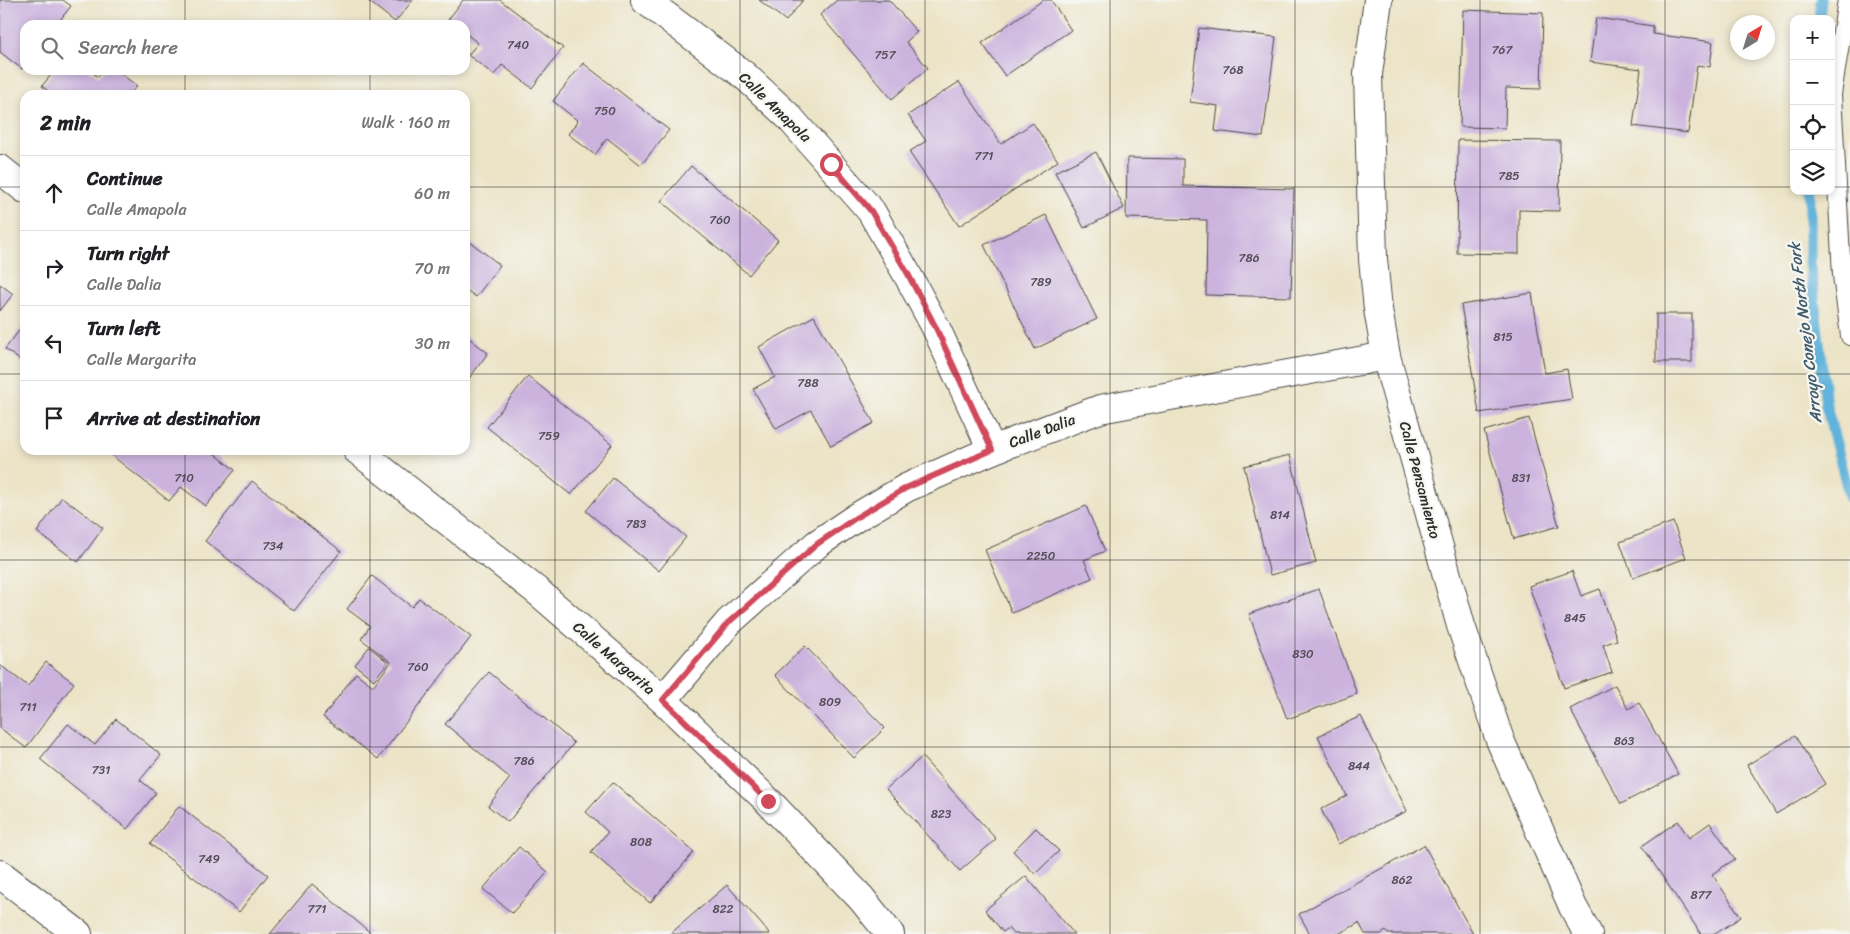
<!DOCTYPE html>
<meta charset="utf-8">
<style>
body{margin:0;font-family:Sriracha,sans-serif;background:#f6f6f6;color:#202124}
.controls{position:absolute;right:15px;top:15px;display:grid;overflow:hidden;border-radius:10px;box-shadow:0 2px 8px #0003}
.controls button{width:45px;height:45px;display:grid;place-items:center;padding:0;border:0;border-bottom:1px solid #e0e0e0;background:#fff;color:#202124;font:25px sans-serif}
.compass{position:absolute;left:1730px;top:15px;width:45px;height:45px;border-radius:50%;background:#fff;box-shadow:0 2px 8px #0003;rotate:38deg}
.stop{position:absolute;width:15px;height:15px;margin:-11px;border:4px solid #d1495b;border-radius:50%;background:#fff}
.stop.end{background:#d1495b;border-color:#fff;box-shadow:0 1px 5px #0008}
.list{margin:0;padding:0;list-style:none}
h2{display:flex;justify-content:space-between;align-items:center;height:65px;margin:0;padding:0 20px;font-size:21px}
h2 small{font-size:16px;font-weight:400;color:#757577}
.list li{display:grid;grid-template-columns:32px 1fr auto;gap:15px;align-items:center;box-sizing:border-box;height:75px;padding:0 20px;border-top:1px solid #e0e0e0}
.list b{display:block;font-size:19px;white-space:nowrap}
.list p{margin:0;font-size:16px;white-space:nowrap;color:#757577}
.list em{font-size:16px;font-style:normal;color:#757577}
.icon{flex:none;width:28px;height:28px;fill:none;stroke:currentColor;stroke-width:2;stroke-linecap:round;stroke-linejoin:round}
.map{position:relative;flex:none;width:1850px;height:934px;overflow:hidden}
.search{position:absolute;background:#fff;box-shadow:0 2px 8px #0003;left:20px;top:20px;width:450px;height:55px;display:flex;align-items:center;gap:12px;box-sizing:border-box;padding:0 18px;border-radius:15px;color:#757577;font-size:19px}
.panel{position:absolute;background:#fff;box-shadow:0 2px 8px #0003;left:20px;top:90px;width:450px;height:365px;border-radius:15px}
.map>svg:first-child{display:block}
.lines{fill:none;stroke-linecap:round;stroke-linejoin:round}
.stream{stroke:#60b3dc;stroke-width:11}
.building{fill:#cbb3de}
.service-casing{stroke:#484742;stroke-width:20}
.minor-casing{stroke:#484742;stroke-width:30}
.tertiary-casing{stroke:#484742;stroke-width:30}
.service{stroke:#fff;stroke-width:18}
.minor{stroke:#fff;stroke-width:28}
.tertiary{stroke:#fff;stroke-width:28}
.route{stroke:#d1495b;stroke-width:6}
.grid{fill:none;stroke:#2b2b2b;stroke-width:1;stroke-opacity:0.55}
.labels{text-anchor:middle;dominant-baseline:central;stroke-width:4.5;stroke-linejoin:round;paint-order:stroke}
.number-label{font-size:12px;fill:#534d58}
.street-label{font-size:15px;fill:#2b2b2b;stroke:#f6f6f2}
.water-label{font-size:16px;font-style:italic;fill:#3e5b69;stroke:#f6f6f2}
</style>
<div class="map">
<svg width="1850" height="934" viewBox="0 0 1850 934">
<rect width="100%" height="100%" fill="#f6f6f2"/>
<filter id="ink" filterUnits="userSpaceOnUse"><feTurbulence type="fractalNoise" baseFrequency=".02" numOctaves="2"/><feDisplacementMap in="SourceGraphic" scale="10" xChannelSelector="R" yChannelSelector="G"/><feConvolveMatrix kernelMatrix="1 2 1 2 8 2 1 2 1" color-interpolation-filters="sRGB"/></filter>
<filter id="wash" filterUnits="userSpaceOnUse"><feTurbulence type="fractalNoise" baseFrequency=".0096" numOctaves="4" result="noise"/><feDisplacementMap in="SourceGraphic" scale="20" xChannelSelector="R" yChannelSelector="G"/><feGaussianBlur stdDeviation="1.12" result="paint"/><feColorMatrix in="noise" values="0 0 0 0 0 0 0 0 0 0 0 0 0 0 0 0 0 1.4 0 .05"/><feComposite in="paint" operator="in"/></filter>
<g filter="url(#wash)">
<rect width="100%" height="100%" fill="#ece4c7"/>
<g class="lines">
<!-- stream -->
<g class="stream">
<path d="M 1819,19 L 1821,0"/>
<path d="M 1810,191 L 1810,262 L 1826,405 L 1850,498"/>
</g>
</g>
<g id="blocks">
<!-- building -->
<g class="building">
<path d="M 0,0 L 63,0 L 71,6 L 56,25 L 25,25 L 25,65 L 22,69 L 0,52 Z"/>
<path d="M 367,0 L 413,0 L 395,22 Z"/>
<path d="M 463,0 L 500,0 L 563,48 L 532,88 L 502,65 L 494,75 L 468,55 L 478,43 L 465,33 L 465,25 L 455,25 L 448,20 Z"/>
<path d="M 759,0 L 803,0 L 786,21 Z"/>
<path d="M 837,0 L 889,0 L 917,32 L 906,42 L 928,68 L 892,99 L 820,15 Z"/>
<path d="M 1043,0 L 1051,0 L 1071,30 L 1005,76 L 982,43 Z"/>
<path d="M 1463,10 L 1543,13 L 1541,89 L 1506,88 L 1505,128 L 1460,127 Z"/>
<path d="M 1596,18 L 1653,26 L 1653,34 L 1713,42 L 1710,67 L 1697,65 L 1688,133 L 1633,126 L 1641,69 L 1590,62 Z"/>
<path d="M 1199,28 L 1276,37 L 1263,137 L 1215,131 L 1218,106 L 1190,102 Z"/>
<path d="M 583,63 L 669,130 L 641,165 L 607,138 L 595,155 L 568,134 L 578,121 L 553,101 Z"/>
<path d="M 55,70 L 89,70 L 98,77 L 104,70 L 116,70 L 137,86 L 129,95 L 53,95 L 42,86 Z"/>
<path d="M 959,82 L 1001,144 L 1033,123 L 1058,161 L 959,226 L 909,152 L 926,141 L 908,115 Z"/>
<path d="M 1458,140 L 1560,141 L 1559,211 L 1519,210 L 1519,254 L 1457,253 Z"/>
<path d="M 1096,152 L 1124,208 L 1084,228 L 1055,172 Z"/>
<path d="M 1127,158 L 1183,159 L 1183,186 L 1294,189 L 1291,297 L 1206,295 L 1207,220 L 1126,218 Z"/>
<path d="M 691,166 L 778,240 L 749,275 L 661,201 Z"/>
<path d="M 1046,215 L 1097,319 L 1035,349 L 984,245 Z"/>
<path d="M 465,238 L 500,265 L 476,297 L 465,289 Z"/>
<path d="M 0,284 L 13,294 L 0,311 Z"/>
<path d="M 1532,293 L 1545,373 L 1567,369 L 1572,399 L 1479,413 L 1461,305 Z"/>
<rect x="1656" y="314" width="36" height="48"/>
<path d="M 814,316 L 874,423 L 831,446 L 811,410 L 776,429 L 753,389 L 775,377 L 759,347 Z"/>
<path d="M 25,323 L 25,364 L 5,349 Z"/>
<path d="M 465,335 L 488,353 L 465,384 Z"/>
<path d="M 528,376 L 612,445 L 571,495 L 487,427 Z"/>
<path d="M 1529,418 L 1559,526 L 1514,539 L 1484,431 Z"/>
<path d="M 113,450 L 210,450 L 235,470 L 206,506 L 181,487 L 169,501 L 110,454 Z"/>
<path d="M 1290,455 L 1316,563 L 1270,575 L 1244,466 Z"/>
<path d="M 613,478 L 686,537 L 659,571 L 586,511 Z"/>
<path d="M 252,481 L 341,551 L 294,611 L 205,541 Z"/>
<path d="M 62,497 L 103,528 L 78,562 L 37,532 Z"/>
<path d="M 1086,506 L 1105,551 L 1084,560 L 1092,578 L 1012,613 L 985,550 Z"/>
<path d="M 1673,522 L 1686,558 L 1633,578 L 1620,542 Z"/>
<path d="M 1572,571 L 1581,596 L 1600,589 L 1617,640 L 1603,645 L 1612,672 L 1564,688 L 1529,586 Z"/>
<path d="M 372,576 L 412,607 L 419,598 L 471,637 L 378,759 L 323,717 L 356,673 L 373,686 L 391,662 L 361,639 L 370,626 L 347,609 Z"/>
<path d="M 1319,589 L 1357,694 L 1287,719 L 1249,614 Z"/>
<path d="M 805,646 L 885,728 L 854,758 L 775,675 Z"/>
<path d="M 369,647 L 388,662 L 374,680 L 355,665 Z"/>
<path d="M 46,662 L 74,683 L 26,748 L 0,728 L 0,665 L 28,686 Z"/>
<path d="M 489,672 L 574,743 L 508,822 L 488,806 L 510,778 L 445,724 Z"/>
<path d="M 1615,685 L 1628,709 L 1639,703 L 1678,774 L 1621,804 L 1570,709 Z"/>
<path d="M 1361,716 L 1407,811 L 1338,844 L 1321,809 L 1347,796 L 1318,736 Z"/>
<path d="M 116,719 L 161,755 L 140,780 L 156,793 L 127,829 L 40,759 L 68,724 L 95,745 Z"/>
<path d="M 1795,736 L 1825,784 L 1776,814 L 1747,765 Z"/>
<path d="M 922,757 L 996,839 L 960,871 L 886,789 Z"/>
<path d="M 613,782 L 694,852 L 650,903 L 591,852 L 608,832 L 586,812 Z"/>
<path d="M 179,806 L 268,875 L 239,912 L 150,844 Z"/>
<path d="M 1678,821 L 1689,838 L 1710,823 L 1735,859 L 1712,874 L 1741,917 L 1715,934 L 1701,934 L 1642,846 Z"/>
<path d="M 1036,828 L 1059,851 L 1035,874 L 1013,851 Z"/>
<path d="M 1424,845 L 1473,934 L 1388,934 L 1386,931 L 1381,934 L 1365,934 L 1359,923 L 1338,934 L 1310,934 L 1299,914 Z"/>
<path d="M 519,847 L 548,872 L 512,913 L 483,889 Z"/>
<path d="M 1026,876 L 1074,934 L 1013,934 L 1008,928 L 1003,932 L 985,910 Z"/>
<path d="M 312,884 L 372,934 L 270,934 Z"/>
<path d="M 727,885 L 770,934 L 670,934 Z"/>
</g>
</g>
</g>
<g filter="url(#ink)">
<use href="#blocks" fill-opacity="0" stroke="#484742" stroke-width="1"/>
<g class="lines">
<defs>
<path id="service" d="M 1847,0 L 1832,94 L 1842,275 L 1850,336"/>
<g id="minor">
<path d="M 645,0 L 744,75 L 788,116 L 871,211 L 907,274 L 936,328 L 992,450"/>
<path d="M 1378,0 L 1368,74 L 1373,259 L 1378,309 L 1386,356 L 1461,626 L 1500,740 L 1573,907 L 1588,934"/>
<path d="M 0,169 L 25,189"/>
<path d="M 357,450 L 537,591 L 663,700 L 768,801 L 861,898 L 890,934"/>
<path d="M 663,700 L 729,622 L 817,544 L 857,517 L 906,488 L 992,450 L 1100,409 L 1386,356"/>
</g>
<path id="tertiary" d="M 0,874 L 78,934"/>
</defs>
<!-- service casing -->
<use href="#service" class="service-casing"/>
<!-- minor casing -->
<use href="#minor" class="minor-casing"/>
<!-- tertiary casing -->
<use href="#tertiary" class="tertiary-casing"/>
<!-- service -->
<use href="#service" class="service"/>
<!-- minor -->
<use href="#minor" class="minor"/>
<!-- tertiary -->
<use href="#tertiary" class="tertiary"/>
</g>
</g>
<g class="lines" filter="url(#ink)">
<!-- route -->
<path class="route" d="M 768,801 L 663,700 L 729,622 L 817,544 L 857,517 L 906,488 L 992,450 L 936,328 L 908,274 L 871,211 L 831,164"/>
</g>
<!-- grid -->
<path class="grid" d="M 185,0 L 185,25M 370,0 L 370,25M 555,0 L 555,934M 740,0 L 740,934M 925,0 L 925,934M 1110,0 L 1110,934M 1295,0 L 1295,934M 1480,0 L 1480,934M 1665,0 L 1665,934M 185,70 L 185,95M 370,70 L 370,95M 0,187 L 25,187M 465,187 L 1794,187M 1831,187 L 1850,187M 0,374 L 25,374M 465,374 L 1850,374M 185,450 L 185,934M 370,450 L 370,934M 0,560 L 1850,560M 0,747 L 1850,747"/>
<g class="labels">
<!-- number labels -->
<g class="number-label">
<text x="518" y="45">740</text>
<text x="1502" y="50">767</text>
<text x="885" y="55">757</text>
<text x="1233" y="70">768</text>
<text x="605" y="111">750</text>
<text x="984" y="156">771</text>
<text x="1509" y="176">785</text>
<text x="720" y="220">760</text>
<text x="1249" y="258">786</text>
<text x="1041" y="282">789</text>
<text x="1503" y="337">815</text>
<text x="808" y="383">788</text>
<text x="549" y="436">759</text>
<text x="184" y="478">710</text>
<text x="1521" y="478">831</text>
<text x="1280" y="515">814</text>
<text x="636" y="524">783</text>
<text x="273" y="546">734</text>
<text x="1041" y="556">2250</text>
<text x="1575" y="618">845</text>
<text x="1303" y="654">830</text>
<text x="418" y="667">760</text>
<text x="830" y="702">809</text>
<text x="28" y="707">711</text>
<text x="1624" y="741">863</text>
<text x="524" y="761">786</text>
<text x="1359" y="766">844</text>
<text x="101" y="770">731</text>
<text x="941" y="814">823</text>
<text x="641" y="842">808</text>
<text x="209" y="859">749</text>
<text x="1402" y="880">862</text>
<text x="1701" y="895">877</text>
<text x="317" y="909">771</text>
<text x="723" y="909">822</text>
</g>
<!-- street labels -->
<g class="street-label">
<text transform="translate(775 107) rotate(44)">Calle Amapola</text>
<text transform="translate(1042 431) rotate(-21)">Calle Dalia</text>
<text transform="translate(1420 480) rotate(75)">Calle Pensamiento</text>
<text transform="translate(614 658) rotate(41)">Calle Margarita</text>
</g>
<!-- water labels -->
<g class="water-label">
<text transform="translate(1805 333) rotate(-97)">Arroyo Conejo North Fork</text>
</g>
</g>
</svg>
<div class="controls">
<button>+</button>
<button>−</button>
<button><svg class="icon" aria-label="locate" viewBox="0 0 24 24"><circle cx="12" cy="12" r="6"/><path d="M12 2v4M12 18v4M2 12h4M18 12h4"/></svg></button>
<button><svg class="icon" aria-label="layers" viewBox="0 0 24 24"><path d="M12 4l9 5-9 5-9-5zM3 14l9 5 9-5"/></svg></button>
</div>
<svg class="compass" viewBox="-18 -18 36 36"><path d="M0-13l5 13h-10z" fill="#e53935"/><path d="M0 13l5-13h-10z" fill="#757577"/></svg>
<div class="stop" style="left:831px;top:164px"></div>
<div class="stop end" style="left:768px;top:801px"></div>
<div class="search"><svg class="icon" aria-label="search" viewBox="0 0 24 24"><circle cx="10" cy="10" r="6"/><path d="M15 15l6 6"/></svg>Search here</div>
<section class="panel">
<h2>2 min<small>Walk · 160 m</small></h2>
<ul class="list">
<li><svg class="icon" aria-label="ahead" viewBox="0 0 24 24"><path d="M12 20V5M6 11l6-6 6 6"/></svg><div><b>Continue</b><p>Calle Amapola</p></div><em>60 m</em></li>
<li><svg class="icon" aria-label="right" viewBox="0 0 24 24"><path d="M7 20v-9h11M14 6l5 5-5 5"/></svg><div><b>Turn right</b><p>Calle Dalia</p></div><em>70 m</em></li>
<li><svg class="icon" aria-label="left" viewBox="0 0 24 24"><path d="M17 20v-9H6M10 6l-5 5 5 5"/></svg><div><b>Turn left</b><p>Calle Margarita</p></div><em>30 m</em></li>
<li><svg class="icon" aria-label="arrive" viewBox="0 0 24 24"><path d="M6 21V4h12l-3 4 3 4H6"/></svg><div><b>Arrive at destination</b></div></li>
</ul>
</section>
</div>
